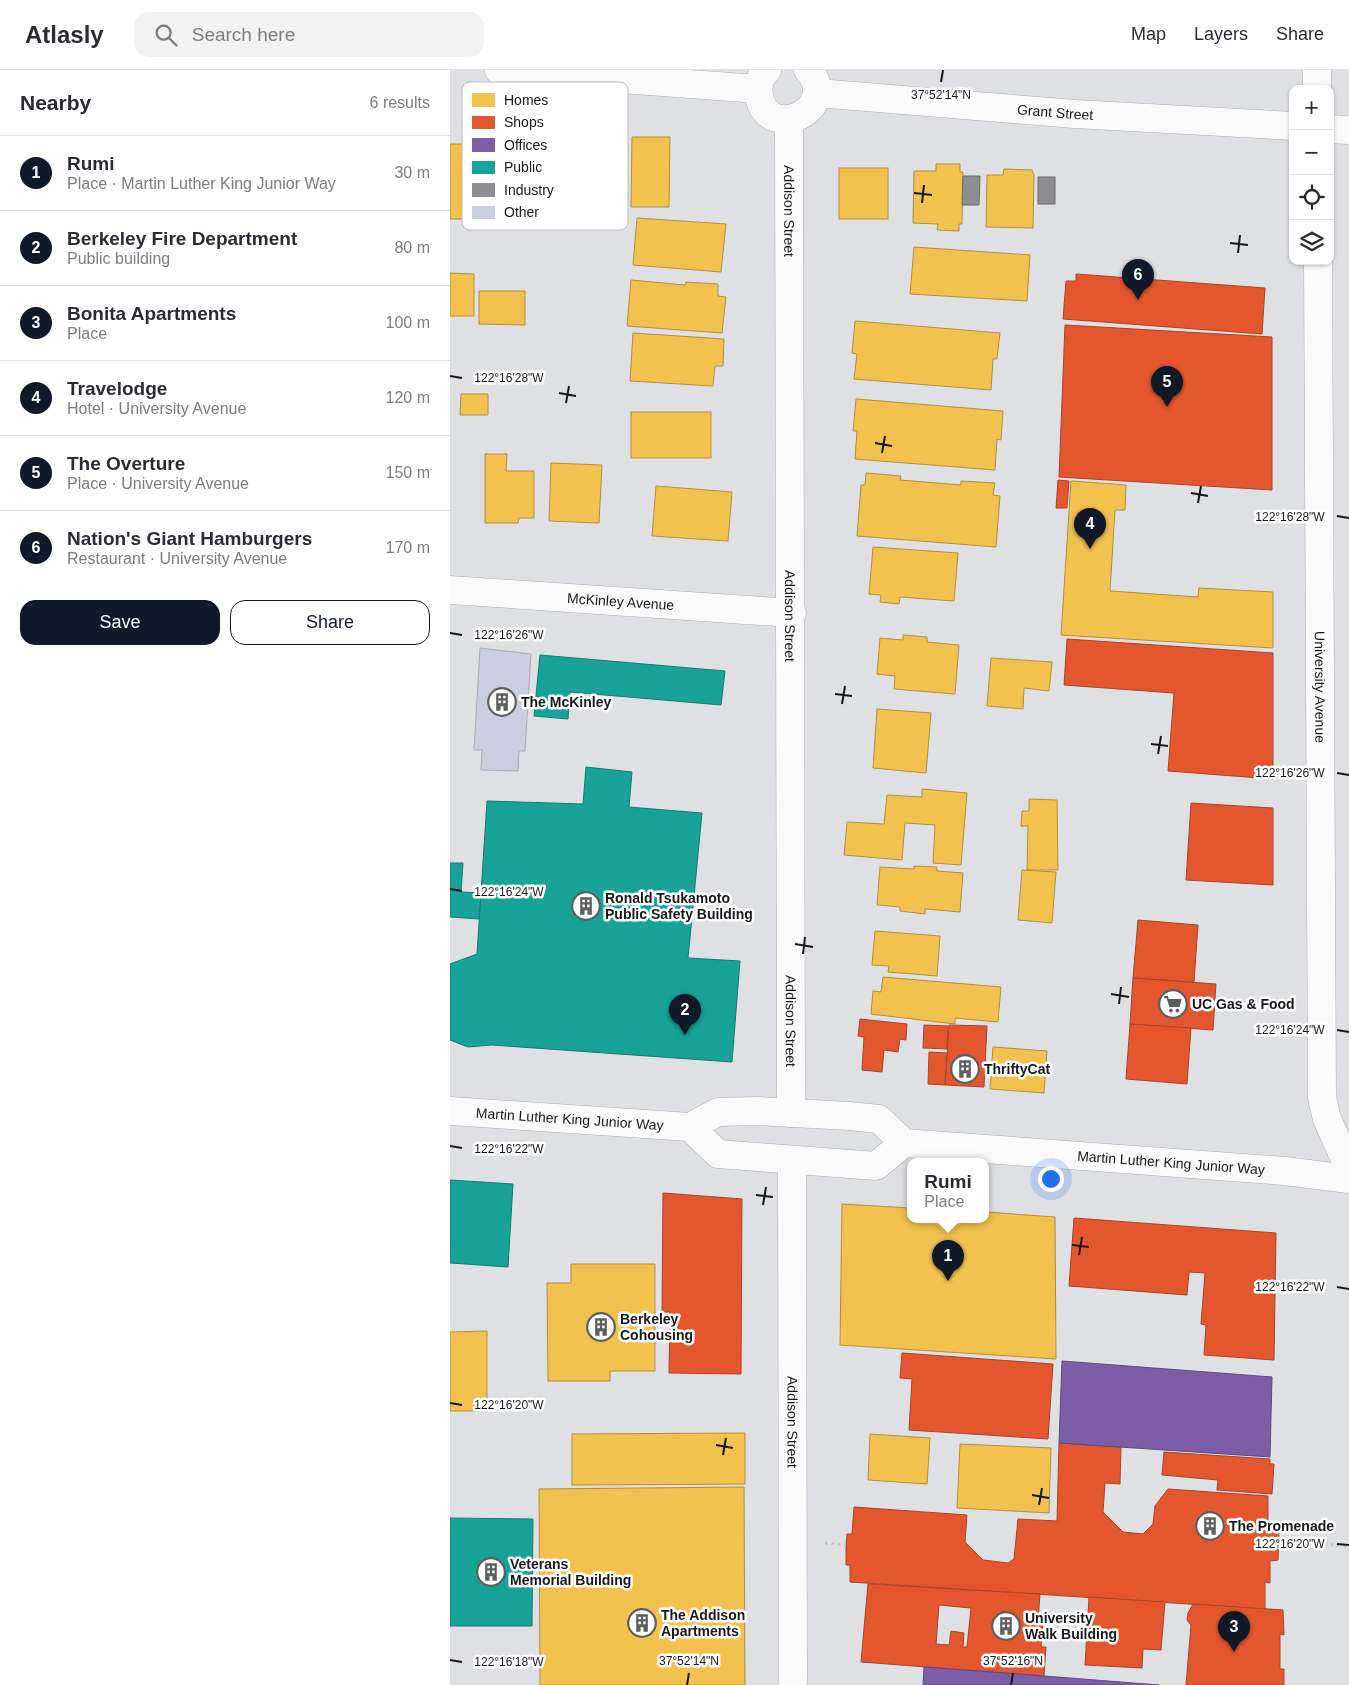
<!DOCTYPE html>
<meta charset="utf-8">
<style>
body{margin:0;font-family:Helvetica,sans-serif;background:#f2f2f3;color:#2b2b33}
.controls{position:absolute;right:15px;top:15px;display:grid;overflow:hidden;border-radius:10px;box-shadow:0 1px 4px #0004}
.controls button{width:45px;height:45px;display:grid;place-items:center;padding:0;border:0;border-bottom:1px solid #e1e1e2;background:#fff;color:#2b2b33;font:25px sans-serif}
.you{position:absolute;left:600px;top:1108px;width:18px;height:18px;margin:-12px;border:4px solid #fff;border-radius:50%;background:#1a73e8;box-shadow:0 0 0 8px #1a73e833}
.badge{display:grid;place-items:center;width:32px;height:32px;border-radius:50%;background:#111827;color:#fff;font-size:16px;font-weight:700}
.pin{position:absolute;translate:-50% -41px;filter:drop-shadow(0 1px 2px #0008)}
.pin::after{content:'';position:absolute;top:26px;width:18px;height:15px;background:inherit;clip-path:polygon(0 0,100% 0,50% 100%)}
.popup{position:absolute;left:457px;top:1088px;width:82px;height:65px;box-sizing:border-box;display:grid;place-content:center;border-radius:10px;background:#fff;filter:drop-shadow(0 1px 4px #0005);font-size:16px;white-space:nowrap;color:#7c7c81}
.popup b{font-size:19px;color:#2b2b33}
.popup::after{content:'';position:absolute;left:50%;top:100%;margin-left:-10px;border:10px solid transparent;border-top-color:#fff}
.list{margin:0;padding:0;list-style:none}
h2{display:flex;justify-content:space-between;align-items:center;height:65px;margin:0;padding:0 20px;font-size:21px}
h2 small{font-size:16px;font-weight:400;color:#7c7c81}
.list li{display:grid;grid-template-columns:32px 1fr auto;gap:15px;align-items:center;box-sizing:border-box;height:75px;padding:0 20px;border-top:1px solid #e1e1e2}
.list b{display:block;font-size:19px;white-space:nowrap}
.list p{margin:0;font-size:16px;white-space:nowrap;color:#7c7c81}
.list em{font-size:16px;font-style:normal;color:#7c7c81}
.actions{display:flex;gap:10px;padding:15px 20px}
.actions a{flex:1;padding:11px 0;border:1px solid #111827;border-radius:15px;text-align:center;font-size:18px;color:#111827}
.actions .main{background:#111827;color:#fff}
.icon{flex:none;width:28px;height:28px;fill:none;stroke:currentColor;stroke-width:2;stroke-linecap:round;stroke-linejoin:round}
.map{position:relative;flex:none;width:899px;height:1615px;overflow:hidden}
header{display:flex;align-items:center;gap:30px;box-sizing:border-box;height:70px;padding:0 25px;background:#fff;border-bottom:1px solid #e1e1e2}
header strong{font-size:24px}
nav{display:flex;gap:28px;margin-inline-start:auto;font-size:18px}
.search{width:350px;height:45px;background:#f2f2f3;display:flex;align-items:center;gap:12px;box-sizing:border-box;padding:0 18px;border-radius:15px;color:#7c7c81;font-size:19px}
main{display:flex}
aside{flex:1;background:#fff}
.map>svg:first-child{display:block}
.homes{fill:#f2c14e;stroke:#b18e3e}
.shops{fill:#e4572e;stroke:#a74428;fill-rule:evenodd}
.offices{fill:#7b5ea7;stroke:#5d497d}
.public{fill:#17a398;stroke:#177972}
.industry{fill:#8d8d92;stroke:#6a6a6e}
.building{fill:#cbcede;stroke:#abacaf}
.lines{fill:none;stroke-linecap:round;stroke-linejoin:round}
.minor-casing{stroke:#acadaf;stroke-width:29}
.tertiary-casing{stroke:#acadaf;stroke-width:29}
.secondary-casing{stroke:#acadaf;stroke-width:29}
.path{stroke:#c0c0c1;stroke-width:3;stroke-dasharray:2.5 4;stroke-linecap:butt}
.minor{stroke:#fafafb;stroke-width:28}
.tertiary{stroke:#fafafb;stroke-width:28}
.secondary{stroke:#fafafb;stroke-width:28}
.ticks{fill:none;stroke:#18181a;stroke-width:2}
.labels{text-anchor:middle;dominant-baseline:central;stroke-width:5;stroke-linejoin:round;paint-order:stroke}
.street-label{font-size:14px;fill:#18181a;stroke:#fff}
.poi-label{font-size:14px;font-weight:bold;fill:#18181a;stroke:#fff;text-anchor:start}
.key{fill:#fff;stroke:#bababa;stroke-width:1}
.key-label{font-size:14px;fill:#18181a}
.ticks-label{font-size:12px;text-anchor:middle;fill:#18181a;stroke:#fff;stroke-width:5;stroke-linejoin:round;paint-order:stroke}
</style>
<header>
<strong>Atlasly</strong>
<div class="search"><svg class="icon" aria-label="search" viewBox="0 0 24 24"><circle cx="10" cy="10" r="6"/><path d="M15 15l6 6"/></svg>Search here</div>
<nav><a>Map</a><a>Layers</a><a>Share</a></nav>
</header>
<main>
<aside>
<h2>Nearby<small>6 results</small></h2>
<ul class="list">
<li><span class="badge">1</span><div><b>Rumi</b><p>Place · Martin Luther King Junior Way</p></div><em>30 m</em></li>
<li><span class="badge">2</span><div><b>Berkeley Fire Department</b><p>Public building</p></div><em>80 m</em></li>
<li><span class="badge">3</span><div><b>Bonita Apartments</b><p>Place</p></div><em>100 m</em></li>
<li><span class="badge">4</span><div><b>Travelodge</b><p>Hotel · University Avenue</p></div><em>120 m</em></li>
<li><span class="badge">5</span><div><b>The Overture</b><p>Place · University Avenue</p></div><em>150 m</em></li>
<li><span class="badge">6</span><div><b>Nation's Giant Hamburgers</b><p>Restaurant · University Avenue</p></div><em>170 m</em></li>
</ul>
<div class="actions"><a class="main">Save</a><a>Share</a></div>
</aside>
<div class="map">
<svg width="899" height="1615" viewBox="0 0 899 1615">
<rect width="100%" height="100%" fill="#dee0e3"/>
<!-- homes -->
<g class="homes">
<path d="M 92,60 L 121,60 L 121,69 L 132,69 L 132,80 L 136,80 L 135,126 L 92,126 Z"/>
<path d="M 182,67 L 220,67 L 219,137 L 181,137 Z"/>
<path d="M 0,74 L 24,74 L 25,149 L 0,149 Z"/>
<rect x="43" y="78" width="42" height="65"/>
<path d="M 486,94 L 510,94 L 510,102 L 513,102 L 512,154 L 509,154 L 509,161 L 487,160 L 488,154 L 463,153 L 464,101 L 486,101 Z"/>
<rect x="389" y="98" width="49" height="51"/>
<path d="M 554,99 L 582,100 L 584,105 L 583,158 L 536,157 L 537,105 L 553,105 Z"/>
<path d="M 187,148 L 276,154 L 271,202 L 183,195 Z"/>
<path d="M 464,177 L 580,185 L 577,231 L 460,224 Z"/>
<path d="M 0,203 L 24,204 L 24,246 L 0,246 Z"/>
<path d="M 181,210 L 235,215 L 236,212 L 268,214 L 268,226 L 276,227 L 272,263 L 177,256 Z"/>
<path d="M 29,221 L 75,221 L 75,255 L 29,254 Z"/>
<path d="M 405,251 L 550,263 L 547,289 L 543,289 L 541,320 L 404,309 L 407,284 L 402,283 Z"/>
<path d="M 183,263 L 274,269 L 273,296 L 265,296 L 263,316 L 180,311 Z"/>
<path d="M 11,324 L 38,324 L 38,345 L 10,345 Z"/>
<path d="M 406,329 L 553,341 L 551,370 L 547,369 L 545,400 L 405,389 L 407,361 L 403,361 Z"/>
<rect x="181" y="342" width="80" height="46"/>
<path d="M 35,384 L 57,384 L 56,401 L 84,401 L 84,448 L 69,448 L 68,453 L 35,453 Z"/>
<path d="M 101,393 L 152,395 L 149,453 L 99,451 Z"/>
<path d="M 416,403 L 451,406 L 450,410 L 511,415 L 511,411 L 545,413 L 543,425 L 550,426 L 546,477 L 407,466 L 411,415 L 415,415 Z"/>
<path d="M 621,411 L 676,415 L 675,440 L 665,440 L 660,521 L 748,527 L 749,518 L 823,522 L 823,578 L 611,565 Z"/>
<path d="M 206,416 L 282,422 L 278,471 L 202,466 Z"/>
<path d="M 423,477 L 508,483 L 504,531 L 450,527 L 449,534 L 430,532 L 431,525 L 419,524 Z"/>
<path d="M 453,565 L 477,567 L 477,572 L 509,575 L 505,624 L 444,619 L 445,606 L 427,604 L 430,568 L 453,570 Z"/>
<path d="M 541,588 L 602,592 L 599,621 L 574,618 L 573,639 L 537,636 Z"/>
<path d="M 427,639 L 481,643 L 476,703 L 423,698 Z"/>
<path d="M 472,719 L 517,723 L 511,795 L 483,793 L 485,755 L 455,753 L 452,790 L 394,785 L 397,752 L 434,754 L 437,725 L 472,727 Z"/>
<path d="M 579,729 L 607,730 L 608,800 L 577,800 L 578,756 L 571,756 L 572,741 L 579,741 Z"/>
<path d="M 464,796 L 487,797 L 487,801 L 513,803 L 510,842 L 475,839 L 475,844 L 450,841 L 450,837 L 427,835 L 430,797 L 464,799 Z"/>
<path d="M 572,800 L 606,802 L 602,853 L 568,850 Z"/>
<path d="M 425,861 L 490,866 L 487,906 L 438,902 L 439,896 L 422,895 Z"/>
<path d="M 433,907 L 551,917 L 548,952 L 505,948 L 505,954 L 421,944 L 423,921 L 431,922 Z"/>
<path d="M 543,977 L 597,981 L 594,1023 L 540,1019 Z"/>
<path d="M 392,1134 L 460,1138 L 460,1150 L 536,1150 L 536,1142 L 605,1147 L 606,1289 L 390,1275 Z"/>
<path d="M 121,1194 L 205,1194 L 205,1301 L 160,1301 L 160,1311 L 98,1311 L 97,1213 L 121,1213 Z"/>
<path d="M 37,1261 L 37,1341 L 0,1341 L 0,1262 Z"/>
<path d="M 295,1363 L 295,1414 L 122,1415 L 122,1364 Z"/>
<path d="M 420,1364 L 480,1368 L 477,1414 L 418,1410 Z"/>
<path d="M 510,1374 L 601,1378 L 599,1443 L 507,1438 Z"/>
<path d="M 294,1417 L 295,1615 L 90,1615 L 89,1419 Z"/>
</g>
<!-- shops -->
<g class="shops">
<path d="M 626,204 L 815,218 L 812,264 L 613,249 L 616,211 L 626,211 Z"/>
<path d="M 615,255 L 822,267 L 822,420 L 609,407 Z"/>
<path d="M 608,410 L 619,411 L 617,438 L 606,438 Z"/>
<path d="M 617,569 L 823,583 L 823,709 L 718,701 L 724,623 L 614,615 Z"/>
<path d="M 741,733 L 823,738 L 823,815 L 736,810 Z"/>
<path d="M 688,850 L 748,855 L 744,912 L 683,908 Z"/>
<path d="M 683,908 L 766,914 L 763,960 L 680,954 Z"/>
<path d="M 410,949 L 457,954 L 456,970 L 450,969 L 448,982 L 434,980 L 432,1002 L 412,1000 L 414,967 L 408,966 Z"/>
<path d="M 680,954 L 741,958 L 737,1014 L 676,1009 Z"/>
<path d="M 474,955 L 498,956 L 497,979 L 473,978 Z"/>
<path d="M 499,955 L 537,956 L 534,1017 L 495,1015 Z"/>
<path d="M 479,982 L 497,983 L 495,1015 L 478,1014 Z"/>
<path d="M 213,1123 L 292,1129 L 291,1304 L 219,1303 L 220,1242 L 212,1242 Z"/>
<path d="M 624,1148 L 826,1163 L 824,1290 L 754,1285 L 756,1255 L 751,1254 L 755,1203 L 739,1202 L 737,1225 L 619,1216 Z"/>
<path d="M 452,1283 L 603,1294 L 598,1369 L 459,1360 L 462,1309 L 450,1308 Z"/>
<path d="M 609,1373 L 671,1377 L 670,1414 L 655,1413 L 653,1442 L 673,1462 L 693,1464 L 703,1454 L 705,1436 L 718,1419 L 818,1426 L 818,1459 L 829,1459 L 828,1490 L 820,1491 L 820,1513 L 815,1512 L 815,1539 L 400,1512 L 400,1495 L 396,1495 L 396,1475 L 397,1464 L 402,1464 L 404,1437 L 517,1445 L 515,1472 L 533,1490 L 558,1493 L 564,1489 L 568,1449 L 607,1451 Z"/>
<path d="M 714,1382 L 820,1389 L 820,1394 L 824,1394 L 822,1424 L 767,1420 L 768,1410 L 712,1405 Z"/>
<path d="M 418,1514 L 590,1524 L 588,1551 L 593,1551 L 591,1577 L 596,1577 L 594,1606 L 411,1592 ZM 489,1535 L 521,1538 L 517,1577 L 513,1577 L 514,1563 L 501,1561 L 499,1575 L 486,1574 Z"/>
<path d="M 639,1527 L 715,1532 L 711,1580 L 693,1579 L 692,1598 L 635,1595 Z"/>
<path d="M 743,1534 L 833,1540 L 834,1565 L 830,1564 L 830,1599 L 834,1599 L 834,1615 L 736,1615 L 741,1555 L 737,1550 L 738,1543 Z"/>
</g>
<!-- offices -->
<g class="offices">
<path d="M 612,1291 L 822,1307 L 820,1387 L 609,1373 Z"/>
<path d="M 474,1597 L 594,1606 L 709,1615 L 473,1615 Z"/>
</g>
<!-- public -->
<g class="public">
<path d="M 90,585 L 275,601 L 271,635 L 120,622 L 118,649 L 84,646 Z"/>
<path d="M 136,697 L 182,702 L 179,737 L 252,743 L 238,888 L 290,891 L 282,992 L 42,975 L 18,977 L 0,970 L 0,894 L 27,884 L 37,731 L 133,734 Z"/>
<path d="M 0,793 L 13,793 L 11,822 L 31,823 L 29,849 L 0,847 Z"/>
<path d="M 0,1110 L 63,1114 L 58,1197 L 0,1193 Z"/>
<path d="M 0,1448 L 83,1449 L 82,1556 L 0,1556 Z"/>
</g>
<!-- industry -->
<g class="industry">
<path d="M 513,106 L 530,106 L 529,135 L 512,135 Z"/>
<rect x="588" y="107" width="17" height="27"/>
</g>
<!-- building -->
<path class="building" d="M 30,578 L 81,584 L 75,681 L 69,681 L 68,701 L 31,700 L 32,680 L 24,680 Z"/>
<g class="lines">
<defs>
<g id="minor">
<path d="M 49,0 L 308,19"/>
<path d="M 317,0 C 310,7 307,15 309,25 C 317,75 393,38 358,0"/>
<path id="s1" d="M 367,23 L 625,44 L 843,56"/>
<path id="s2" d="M 339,50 L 341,1043"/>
<path d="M 880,59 L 899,60"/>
<path id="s3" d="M 0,520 L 342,543"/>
<path id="s4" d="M 342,1091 L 343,1615"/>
</g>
<g id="tertiary">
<path id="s5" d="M 0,1041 L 240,1057 L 268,1042 L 307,1041 L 399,1046 L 429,1049 L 454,1073 L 835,1101 L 899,1109"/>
<path d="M 240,1057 L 268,1084 L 426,1096 L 454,1073"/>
</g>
<g id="secondary">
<path d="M 867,0 L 867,19"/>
<path id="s6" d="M 868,191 L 872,1028 L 877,1049 L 899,1098"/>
</g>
</defs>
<!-- minor casing -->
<use href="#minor" class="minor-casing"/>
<!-- tertiary casing -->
<use href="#tertiary" class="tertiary-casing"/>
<!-- secondary casing -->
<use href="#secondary" class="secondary-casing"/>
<!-- path -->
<g class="path">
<path d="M 829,1471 L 899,1476"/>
<path d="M 375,1473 L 396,1475"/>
</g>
<!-- minor -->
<use href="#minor" class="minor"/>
<!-- tertiary -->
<use href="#tertiary" class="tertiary"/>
<!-- secondary -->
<use href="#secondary" class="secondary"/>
</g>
<!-- ticks -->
<path class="ticks" d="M 491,12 L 493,0M 464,123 L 482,125M 472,133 L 474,115M 780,173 L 798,175M 788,183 L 790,165M 0,306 L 12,308M 109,323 L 126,326M 116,333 L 119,316M 425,373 L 442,376M 432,383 L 435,366M 741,423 L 758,426M 748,433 L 751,416M 887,446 L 899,448M 0,563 L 12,565M 385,624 L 402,626M 392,634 L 395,616M 701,674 L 718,676M 708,684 L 711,666M 887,703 L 899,705M 0,819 L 12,821M 345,874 L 363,877M 353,884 L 355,867M 661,924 L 679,927M 669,934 L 671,917M 887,960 L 899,962M 0,1076 L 12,1078M 306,1125 L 323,1127M 313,1135 L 316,1117M 622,1175 L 639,1177M 629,1185 L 632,1167M 887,1217 L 899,1219M 0,1333 L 12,1335M 266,1375 L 283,1378M 273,1385 L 276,1368M 582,1425 L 599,1428M 589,1435 L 592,1418M 887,1474 L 899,1475M 0,1590 L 12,1592M 237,1615 L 239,1603M 561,1615 L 563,1603"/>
<!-- icons -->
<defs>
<symbol id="building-ring" viewBox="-11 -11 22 22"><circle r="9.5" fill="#fff" stroke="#5d5e60" stroke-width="1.5"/><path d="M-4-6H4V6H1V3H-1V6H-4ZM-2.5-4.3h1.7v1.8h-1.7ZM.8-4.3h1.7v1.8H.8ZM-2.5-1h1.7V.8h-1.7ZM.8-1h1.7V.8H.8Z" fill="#5d5e60"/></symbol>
<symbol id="supermarket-ring" viewBox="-11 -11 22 22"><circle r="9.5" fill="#fff" stroke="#5d5e60" stroke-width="1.5"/><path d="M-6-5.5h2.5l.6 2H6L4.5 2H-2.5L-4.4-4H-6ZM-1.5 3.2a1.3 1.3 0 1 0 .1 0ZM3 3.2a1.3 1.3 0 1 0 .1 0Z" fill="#5d5e60"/></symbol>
</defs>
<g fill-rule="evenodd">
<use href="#building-ring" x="36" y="616" width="32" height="32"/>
<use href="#building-ring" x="120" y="820" width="32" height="32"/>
<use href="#supermarket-ring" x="707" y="918" width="32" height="32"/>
<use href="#building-ring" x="499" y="983" width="32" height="32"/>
<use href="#building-ring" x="135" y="1241" width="32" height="32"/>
<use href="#building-ring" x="744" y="1440" width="32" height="32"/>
<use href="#building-ring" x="25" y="1486" width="32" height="32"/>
<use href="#building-ring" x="176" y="1537" width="32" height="32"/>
<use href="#building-ring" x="540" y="1540" width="32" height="32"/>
</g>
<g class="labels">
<!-- street labels -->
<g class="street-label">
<text stroke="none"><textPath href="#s1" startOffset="239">Grant Street</textPath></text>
<text stroke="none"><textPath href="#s2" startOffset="91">Addison Street</textPath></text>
<text stroke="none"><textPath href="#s3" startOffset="171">McKinley Avenue</textPath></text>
<text stroke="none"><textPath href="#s2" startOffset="496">Addison Street</textPath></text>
<text stroke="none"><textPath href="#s6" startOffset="426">University Avenue</textPath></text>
<text stroke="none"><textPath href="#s2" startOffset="901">Addison Street</textPath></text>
<text stroke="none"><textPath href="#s5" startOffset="120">Martin Luther King Junior Way</textPath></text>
<text stroke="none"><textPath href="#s5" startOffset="736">Martin Luther King Junior Way</textPath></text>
<text stroke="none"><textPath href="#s4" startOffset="261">Addison Street</textPath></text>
</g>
<!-- poi labels -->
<g class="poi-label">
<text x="71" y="632">The McKinley</text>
<text x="155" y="828">Ronald Tsukamoto<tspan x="155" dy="16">Public Safety Building</tspan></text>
<text x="742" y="934">UC Gas &amp; Food</text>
<text x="534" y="999">ThriftyCat</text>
<text x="170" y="1249">Berkeley<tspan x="170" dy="16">Cohousing</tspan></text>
<text x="779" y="1456">The Promenade</text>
<text x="60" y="1494">Veterans<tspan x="60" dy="16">Memorial Building</tspan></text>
<text x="211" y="1545">The Addison<tspan x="211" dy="16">Apartments</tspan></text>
<text x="575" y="1548">University<tspan x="575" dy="16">Walk Building</tspan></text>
</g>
</g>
<!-- legend -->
<rect x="12" y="12" width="166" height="148" rx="8" class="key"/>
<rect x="22" y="23" width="23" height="14" fill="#f2c14e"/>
<rect x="22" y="46" width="23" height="13" fill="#e4572e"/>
<rect x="22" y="68" width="23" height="14" fill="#7b5ea7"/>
<rect x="22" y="91" width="23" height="13" fill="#17a398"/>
<rect x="22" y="113" width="23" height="14" fill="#8d8d92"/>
<rect x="22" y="136" width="23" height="13" fill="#cbcede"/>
<g class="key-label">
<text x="54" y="35">Homes</text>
<text x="54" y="57">Shops</text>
<text x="54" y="80">Offices</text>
<text x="54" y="102">Public</text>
<text x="54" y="125">Industry</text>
<text x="54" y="147">Other</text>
</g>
<g class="ticks-label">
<text x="491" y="29">37°52'14"N</text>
<text x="59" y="312">122°16'28"W</text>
<text x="840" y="451">122°16'28"W</text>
<text x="59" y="569">122°16'26"W</text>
<text x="840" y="707">122°16'26"W</text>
<text x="59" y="826">122°16'24"W</text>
<text x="840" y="964">122°16'24"W</text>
<text x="59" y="1083">122°16'22"W</text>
<text x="840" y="1221">122°16'22"W</text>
<text x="59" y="1339">122°16'20"W</text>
<text x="840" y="1478">122°16'20"W</text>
<text x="239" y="1595">37°52'14"N</text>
<text x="563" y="1595">37°52'16"N</text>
<text x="59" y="1596">122°16'18"W</text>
</g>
</svg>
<div class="controls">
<button>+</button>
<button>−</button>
<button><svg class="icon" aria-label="locate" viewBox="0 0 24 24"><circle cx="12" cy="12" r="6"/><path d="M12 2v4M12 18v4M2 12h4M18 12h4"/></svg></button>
<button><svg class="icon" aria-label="layers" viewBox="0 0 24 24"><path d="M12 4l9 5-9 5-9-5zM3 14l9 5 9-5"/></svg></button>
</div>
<div class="you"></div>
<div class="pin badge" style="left:498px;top:1211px">1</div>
<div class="popup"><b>Rumi</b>Place</div>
<div class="pin badge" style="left:235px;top:965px">2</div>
<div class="pin badge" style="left:784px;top:1582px">3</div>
<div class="pin badge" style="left:640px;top:479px">4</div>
<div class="pin badge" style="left:717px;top:337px">5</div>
<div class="pin badge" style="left:688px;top:230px">6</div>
</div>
</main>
